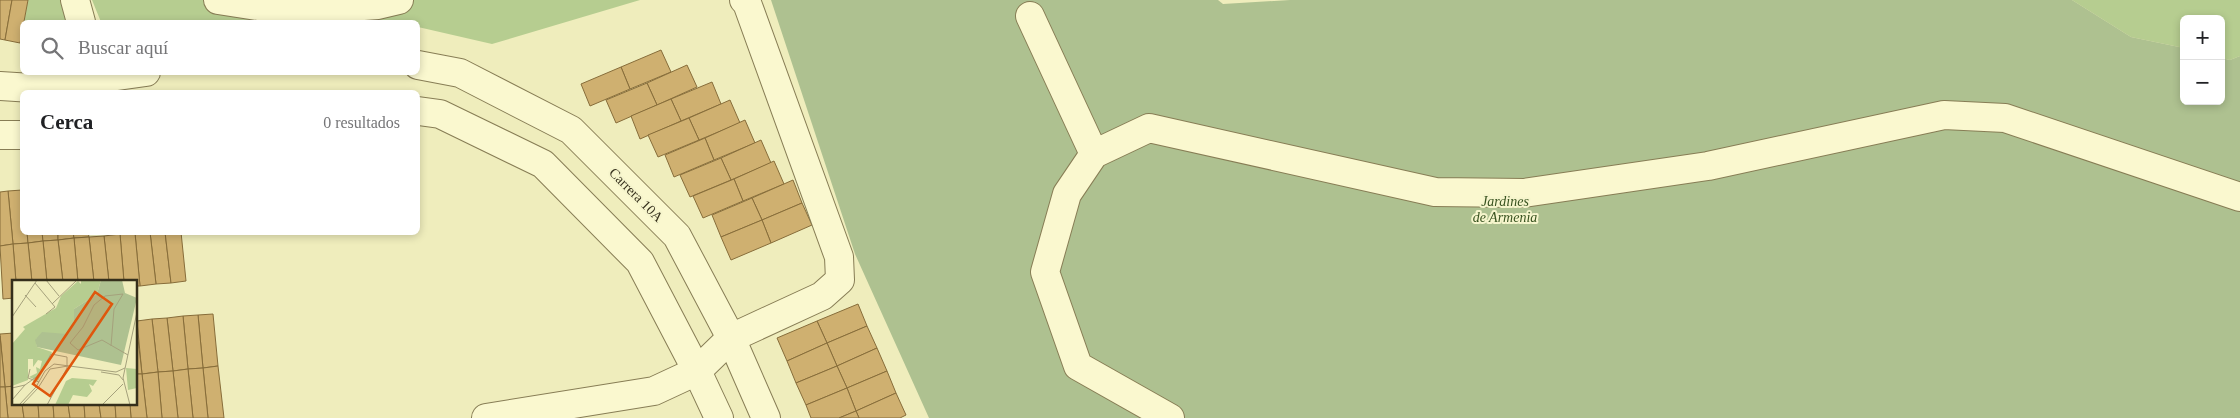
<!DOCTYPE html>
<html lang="es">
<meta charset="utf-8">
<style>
body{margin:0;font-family:Georgia,serif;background:#f2f2f2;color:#202124}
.controls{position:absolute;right:15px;top:15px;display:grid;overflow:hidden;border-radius:8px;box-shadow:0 2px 8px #0003}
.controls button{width:45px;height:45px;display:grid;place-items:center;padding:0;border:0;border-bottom:1px solid #e0e0e0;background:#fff;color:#202124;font:25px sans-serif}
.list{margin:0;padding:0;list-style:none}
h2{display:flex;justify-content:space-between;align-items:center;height:65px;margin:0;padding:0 20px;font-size:21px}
h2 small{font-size:16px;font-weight:400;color:#757577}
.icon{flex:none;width:28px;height:28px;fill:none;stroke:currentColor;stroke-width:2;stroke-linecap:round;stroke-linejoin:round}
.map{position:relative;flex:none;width:2240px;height:418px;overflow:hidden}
.search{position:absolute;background:#fff;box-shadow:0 2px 8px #0003;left:20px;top:20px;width:400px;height:55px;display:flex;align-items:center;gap:12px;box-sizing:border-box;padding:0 18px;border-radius:8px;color:#757577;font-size:19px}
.panel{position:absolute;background:#fff;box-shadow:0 2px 8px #0003;left:20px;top:90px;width:400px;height:145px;border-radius:8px}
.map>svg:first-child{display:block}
.green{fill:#b6cd90}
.cemetery{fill:#aec190}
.building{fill:#cfb070;stroke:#876d3a}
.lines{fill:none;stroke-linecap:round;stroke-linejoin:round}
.minor-casing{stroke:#877d55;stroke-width:30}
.minor{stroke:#faf8cf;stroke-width:28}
.labels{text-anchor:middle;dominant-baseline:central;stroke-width:4;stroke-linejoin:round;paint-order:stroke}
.street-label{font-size:14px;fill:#352f1b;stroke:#f6f5cc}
.park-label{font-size:14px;font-style:italic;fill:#395320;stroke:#f6f5cc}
.inset-road{fill:none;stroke:#a5a17c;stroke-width:1}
.view{fill:#df570d;fill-opacity:0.15;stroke:#df570d;stroke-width:2.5}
.inset-edge{fill:none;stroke:#352f1b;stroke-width:2.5}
</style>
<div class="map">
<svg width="2240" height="418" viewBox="0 0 2240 418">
<rect width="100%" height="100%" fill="#efedbc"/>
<!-- green -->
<g class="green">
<path d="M 28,0 L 60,0 L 66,22 L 24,22 Z"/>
<path d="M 92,0 L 284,0 L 283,22 L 101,22 Z"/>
<path d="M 298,0 L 640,0 L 492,44 L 418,27 L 418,22 L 352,22 L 348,10 Z"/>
<path d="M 2072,0 L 2240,0 L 2240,56 L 2230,60 L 2221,58 L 2221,19 L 2184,19 L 2184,48 L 2131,37 Z"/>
</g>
<!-- cemetery -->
<path class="cemetery" d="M 771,0 L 1218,0 L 1223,4 L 1290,0 L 2072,0 L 2131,37 L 2184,48 L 2184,101 L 2221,101 L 2221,58 L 2230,60 L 2240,56 L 2240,418 L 929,418 L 855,254 Z"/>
<!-- building -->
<g class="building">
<path d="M 0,0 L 12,0 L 5,40 L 0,39 Z"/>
<path d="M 12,0 L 28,0 L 20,43 L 5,40 Z"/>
<path d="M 661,50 L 671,72 L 630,89 L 621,67 Z"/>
<path d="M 687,65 L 697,87 L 657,105 L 647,83 Z"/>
<path d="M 621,67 L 630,89 L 590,106 L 581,84 Z"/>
<path d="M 712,82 L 721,104 L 681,121 L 671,99 Z"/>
<path d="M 647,83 L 657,105 L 616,123 L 606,100 Z"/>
<path d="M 671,99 L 681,121 L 640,139 L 631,116 Z"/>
<path d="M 730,100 L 740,123 L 699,140 L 689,118 Z"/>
<path d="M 689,118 L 699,140 L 658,157 L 648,135 Z"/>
<path d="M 745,120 L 755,143 L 714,160 L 705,138 Z"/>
<path d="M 705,138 L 714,160 L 674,177 L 665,155 Z"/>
<path d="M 761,140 L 771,163 L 731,180 L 721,158 Z"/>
<path d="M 721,158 L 731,180 L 690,197 L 680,175 Z"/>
<path d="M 774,161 L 784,184 L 743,201 L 734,179 Z"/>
<path d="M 734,179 L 743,201 L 703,218 L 693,196 Z"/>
<path d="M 793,180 L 802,203 L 762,220 L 752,198 Z"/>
<path d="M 22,190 L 22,232 L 27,232 L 28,243 L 13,244 L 8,191 Z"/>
<path d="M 8,191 L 13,244 L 0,246 L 0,192 Z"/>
<path d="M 752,198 L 762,220 L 721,237 L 712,215 Z"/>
<path d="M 802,203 L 812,225 L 771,243 L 762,220 Z"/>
<path d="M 762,220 L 771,243 L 731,260 L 721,237 Z"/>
<path d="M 27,232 L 42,232 L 43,241 L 28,243 Z"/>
<path d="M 42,232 L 58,232 L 58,240 L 43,241 Z"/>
<path d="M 58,232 L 73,232 L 74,238 L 58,240 Z"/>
<path d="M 73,232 L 88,232 L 89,237 L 74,238 Z"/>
<path d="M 150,232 L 165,232 L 171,283 L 156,284 Z"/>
<path d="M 150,232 L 156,284 L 140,286 L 135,233 Z"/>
<path d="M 165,232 L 181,232 L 186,281 L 171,283 Z"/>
<path d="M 135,233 L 140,286 L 136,286 L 136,282 L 124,282 L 120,234 Z"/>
<path d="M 120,234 L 124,282 L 109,282 L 104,236 Z"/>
<path d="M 104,236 L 109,282 L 94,282 L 89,237 Z"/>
<path d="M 89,237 L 94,282 L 78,282 L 74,238 Z"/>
<path d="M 74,238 L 78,282 L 63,282 L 58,240 Z"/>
<path d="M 58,240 L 63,282 L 47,282 L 43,241 Z"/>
<path d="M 43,241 L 47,282 L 32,282 L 28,243 Z"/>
<path d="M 28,243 L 32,282 L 16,282 L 13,244 Z"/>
<path d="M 13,244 L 16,282 L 14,282 L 14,298 L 3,299 L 0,246 Z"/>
<path d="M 858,304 L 867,326 L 827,343 L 817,321 Z"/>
<path d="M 213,314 L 218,366 L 203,368 L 198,315 Z"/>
<path d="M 198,315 L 203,368 L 188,369 L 183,316 Z"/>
<path d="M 183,316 L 188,369 L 173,371 L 167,318 Z"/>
<path d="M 167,318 L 173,371 L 158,372 L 152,319 Z"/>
<path d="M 152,319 L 158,372 L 142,374 L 137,321 Z"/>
<path d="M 136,321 L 142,374 L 136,374 Z"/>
<path d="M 817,321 L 827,343 L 787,361 L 777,338 Z"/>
<path d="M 867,326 L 877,348 L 837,366 L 827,343 Z"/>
<path d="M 14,333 L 14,386 L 5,387 L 0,334 Z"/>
<path d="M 0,336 L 5,387 L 0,387 Z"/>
<path d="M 827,343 L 837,366 L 796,383 L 787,361 Z"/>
<path d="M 877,348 L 887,371 L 847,388 L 837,366 Z"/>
<path d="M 218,366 L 224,418 L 208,418 L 203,368 Z"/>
<path d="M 837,366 L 847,388 L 806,405 L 796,383 Z"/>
<path d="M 203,368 L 208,418 L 193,418 L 188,369 Z"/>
<path d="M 188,369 L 193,418 L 178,418 L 173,371 Z"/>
<path d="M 173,371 L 178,418 L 162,418 L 158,372 Z"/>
<path d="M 887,371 L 896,393 L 856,411 L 847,388 Z"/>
<path d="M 158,372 L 162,418 L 147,418 L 142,374 Z"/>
<path d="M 136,374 L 142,374 L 147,418 L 131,418 L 130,404 L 136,404 Z"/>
<path d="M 14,386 L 14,404 L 22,404 L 24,418 L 8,418 L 5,387 Z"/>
<path d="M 0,387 L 5,387 L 8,418 L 0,418 Z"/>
<path d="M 847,388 L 856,411 L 839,418 L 811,418 L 806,405 Z"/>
<path d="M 896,393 L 906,415 L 900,418 L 859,418 L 856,411 Z"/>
<path d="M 22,404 L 38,404 L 39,418 L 24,418 Z"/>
<path d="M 38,404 L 53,404 L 54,418 L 39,418 Z"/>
<path d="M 53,404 L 68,404 L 70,418 L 54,418 Z"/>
<path d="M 68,404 L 84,404 L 85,418 L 70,418 Z"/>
<path d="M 84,404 L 99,404 L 101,418 L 85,418 Z"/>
<path d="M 99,404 L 115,404 L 116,418 L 101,418 Z"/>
<path d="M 115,404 L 130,404 L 131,418 L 116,418 Z"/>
<path d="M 856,411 L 859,418 L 839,418 Z"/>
</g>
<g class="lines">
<defs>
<g id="minor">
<path d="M 75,0 L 81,22"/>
<path d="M 218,0 L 291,11 L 378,5 L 399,0"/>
<path d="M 1030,16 L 1094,154"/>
<path d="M 418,65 L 460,73 L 571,130 L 677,236 L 731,338 L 766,418"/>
<path d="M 0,86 L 32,88 L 146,72"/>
<path d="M 418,111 L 440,114 L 543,164 L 640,262 L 697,371 L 719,418"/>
<path d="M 0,135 L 22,135"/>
<path d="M 486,418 L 654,391 L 697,371 L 731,338 L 822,296 L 840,280 L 839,257 L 747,3 L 744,0"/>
<path d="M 1170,418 L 1078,366 L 1045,272 L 1067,194 L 1094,154 L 1149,128 L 1435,192 L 1524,193 L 1708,166 L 1944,115 L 2005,118 L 2240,197"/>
</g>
</defs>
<!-- minor casing -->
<use href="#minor" class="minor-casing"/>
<!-- minor -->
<use href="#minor" class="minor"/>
</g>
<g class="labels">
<!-- street labels -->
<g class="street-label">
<text transform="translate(636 195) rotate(45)">Carrera 10A</text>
</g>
<!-- park labels -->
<g class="park-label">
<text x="1505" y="201">Jardines<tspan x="1505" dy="16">de Armenia</tspan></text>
</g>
</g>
<!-- overview -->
<g transform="translate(12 280)">
<rect width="125" height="125" fill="#efedbc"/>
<path d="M 69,0 L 89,0 L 85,14 L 62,29 L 62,41 L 55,54 L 36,54 L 24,59 L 25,67 L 40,72 L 26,101 L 17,97 L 25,93 L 24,87 L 28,89 L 30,81 L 26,80 L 21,87 L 21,79 L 16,79 L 16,100 L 0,106 L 0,64 L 13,49 L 11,47 L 44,28 L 49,16 L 66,1 L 69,4 ZM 114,88 L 125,89 L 125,108 L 116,110 ZM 60,98 L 85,100 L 81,106 L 77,104 L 80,111 L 75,117 L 61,115 L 56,125 L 43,125 L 54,101 Z" fill="#b6cd90"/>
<path d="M 89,0 L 110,0 L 113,13 L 125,18 L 109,85 L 25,67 L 23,60 L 30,52 L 55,54 L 62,41 L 62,29 L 85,14 Z" fill="#aec190"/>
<path class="inset-road" d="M 34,0 L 47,16M 23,3 L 43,27 L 34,34M 111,14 L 93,16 L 82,25 L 71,47 L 58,63 L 66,70 L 90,60 L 116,75M 13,15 L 24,27M 40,24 L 65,0M 0,37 L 25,0M 99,66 L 102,29 L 111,14M 18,89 L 16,98 L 27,102M 89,92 L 107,95 L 111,100M 0,108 L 13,105 L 27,95 L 39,74 L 55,77 L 55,88 L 35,125M 0,120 L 13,105M 7,125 L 24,107 L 33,91 L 42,84 L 104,92 L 113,88M 10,125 L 26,108 L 38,89 L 56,86M 90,125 L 111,104M 118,125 L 111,98 L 125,32"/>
<path class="view" d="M 83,12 L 100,24 L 38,116 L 21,104 Z"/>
<rect width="125" height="125" class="inset-edge"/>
</g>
</svg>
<div class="controls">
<button>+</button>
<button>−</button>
</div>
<div class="search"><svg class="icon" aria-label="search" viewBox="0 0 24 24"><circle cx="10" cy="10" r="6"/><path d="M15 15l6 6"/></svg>Buscar aquí</div>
<section class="panel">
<h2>Cerca<small>0 resultados</small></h2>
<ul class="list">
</ul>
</section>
</div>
